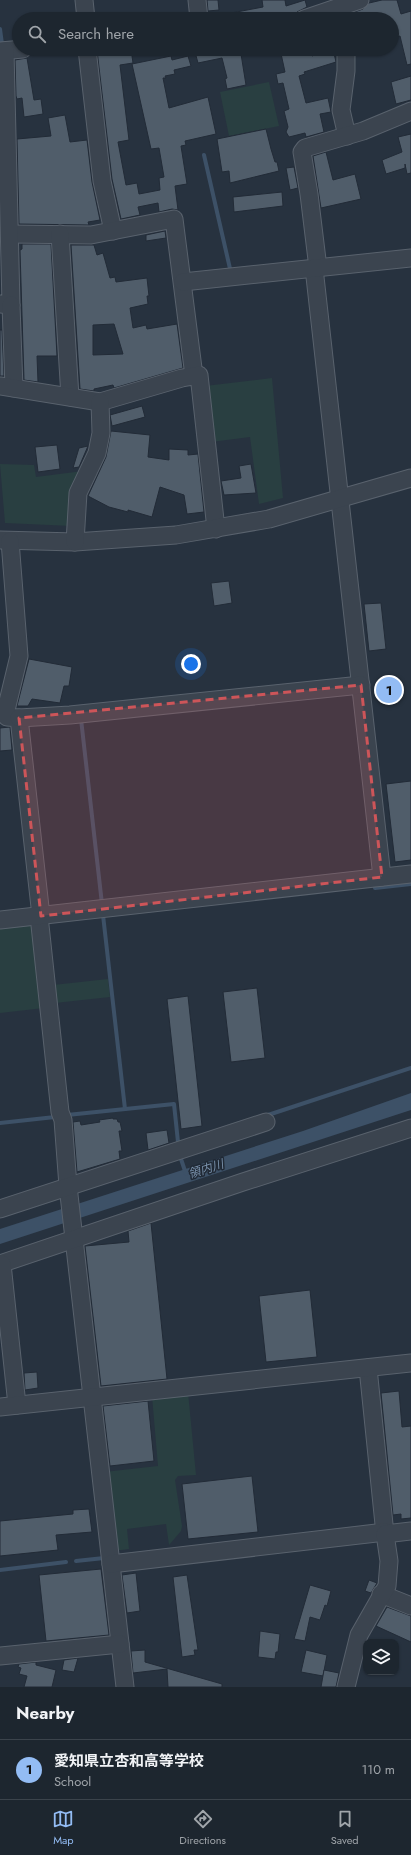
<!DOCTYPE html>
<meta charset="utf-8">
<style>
body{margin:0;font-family:Jost,"Noto Sans JP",sans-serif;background:#2a323b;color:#f1f3f6}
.controls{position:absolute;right:12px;bottom:12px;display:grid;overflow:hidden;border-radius:8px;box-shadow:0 1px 3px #0004}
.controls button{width:36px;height:36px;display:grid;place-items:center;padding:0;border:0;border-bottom:1px solid #3b434b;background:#1d262f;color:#f1f3f6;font:20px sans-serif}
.you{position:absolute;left:191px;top:664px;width:14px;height:14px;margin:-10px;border:3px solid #fff;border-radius:50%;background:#1a73e8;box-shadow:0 0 0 6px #1a73e833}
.badge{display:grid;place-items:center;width:26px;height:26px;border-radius:50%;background:#93bcf4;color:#111;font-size:13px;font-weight:700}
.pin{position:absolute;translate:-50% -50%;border:2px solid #fff;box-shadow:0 1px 4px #0006}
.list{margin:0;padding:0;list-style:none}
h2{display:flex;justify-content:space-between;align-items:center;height:52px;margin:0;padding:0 16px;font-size:17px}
h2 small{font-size:13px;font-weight:400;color:#a0a5aa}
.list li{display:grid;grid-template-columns:26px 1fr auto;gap:12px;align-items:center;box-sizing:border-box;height:60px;padding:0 16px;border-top:1px solid #3b434b}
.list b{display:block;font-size:15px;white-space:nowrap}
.list p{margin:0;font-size:13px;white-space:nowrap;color:#a0a5aa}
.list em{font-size:13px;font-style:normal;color:#a0a5aa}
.icon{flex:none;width:22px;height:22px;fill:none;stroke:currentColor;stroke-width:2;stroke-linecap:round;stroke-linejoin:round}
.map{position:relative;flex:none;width:411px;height:1687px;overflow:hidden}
.search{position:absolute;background:#1d262f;box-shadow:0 1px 3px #0004;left:12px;right:12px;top:12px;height:44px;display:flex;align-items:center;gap:10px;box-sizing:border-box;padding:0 14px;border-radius:22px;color:#a0a5aa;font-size:15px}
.sheet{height:112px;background:#1d262f}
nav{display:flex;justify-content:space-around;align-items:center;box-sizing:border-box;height:56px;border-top:1px solid #3b434b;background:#1d262f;font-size:11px;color:#a0a5aa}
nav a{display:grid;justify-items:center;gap:2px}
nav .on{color:#93bcf4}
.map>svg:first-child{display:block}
.green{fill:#293f41}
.water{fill:#3d5167}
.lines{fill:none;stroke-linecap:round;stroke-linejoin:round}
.stream{stroke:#3d5167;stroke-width:4}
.building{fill:#505d6a;stroke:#222b37;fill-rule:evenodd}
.minor-casing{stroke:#59626d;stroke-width:19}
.minor{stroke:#3b444f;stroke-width:17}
.marked{fill:#cd5559;fill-opacity:0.2;stroke:#cd5559;stroke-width:3;stroke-dasharray:8 5;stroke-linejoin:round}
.labels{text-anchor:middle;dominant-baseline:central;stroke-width:3;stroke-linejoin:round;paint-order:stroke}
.water-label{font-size:12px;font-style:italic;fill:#7991ab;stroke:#202935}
</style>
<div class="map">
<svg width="411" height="1687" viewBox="0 0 411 1687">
<rect width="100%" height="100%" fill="#27323f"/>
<!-- green -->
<g class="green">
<path d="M 269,82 L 279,126 L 229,136 L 220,92 Z"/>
<path d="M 272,378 L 283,498 L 259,504 L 250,437 L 211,442 L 205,386 Z"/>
<path d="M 0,464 L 34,465 L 36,477 L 83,471 L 72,526 L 5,523 Z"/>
<path d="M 35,921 L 44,1008 L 0,1013 L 0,924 Z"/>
<path d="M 108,979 L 110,997 L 55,1003 L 53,985 Z"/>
<path d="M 188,1392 L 196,1475 L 178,1476 L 175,1480 L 182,1526 L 181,1531 L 169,1545 L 166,1524 L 127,1529 L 129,1549 L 113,1551 L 104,1472 L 158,1466 L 152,1396 Z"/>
</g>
<!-- water -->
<path class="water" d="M 411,1093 L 411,1110 L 0,1244 L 0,1229 L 303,1131 Z"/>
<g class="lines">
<!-- stream -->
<g class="stream">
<path d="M 0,29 L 2,44"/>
<path d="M 204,155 L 231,273"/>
<path d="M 81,719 L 102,904"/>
<path d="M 375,888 L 411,884"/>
<path d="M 103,915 L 125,1109"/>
<path d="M 67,1115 L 174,1104 L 178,1142"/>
<path d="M 265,1116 L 411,1068"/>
<path d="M 0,1123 L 55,1117"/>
<path d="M 181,1159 L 186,1174"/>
<path d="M 76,1561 L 104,1558"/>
<path d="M 0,1570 L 66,1562"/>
</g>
</g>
<!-- building -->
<g class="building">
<path d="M 207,0 L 218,0 L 219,10 L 208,11 Z"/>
<path d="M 262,0 L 285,0 L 286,6 L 305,0 L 307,7 L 297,12 L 295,16 L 284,19 L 227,19 L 226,14 L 263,7 Z"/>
<path d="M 382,0 L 397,0 L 401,14 L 411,11 L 411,64 L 407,65 L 400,36 L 392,38 L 392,19 L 375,19 L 375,16 L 362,19 L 335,19 L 363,9 L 369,3 Z"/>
<path d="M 109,49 L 131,49 L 133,63 L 120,65 L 129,140 L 118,142 L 126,185 L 137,183 L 139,194 L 160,190 L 159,178 L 164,177 L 159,148 L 151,149 L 132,64 L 171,56 L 172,60 L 188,56 L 191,66 L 174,70 L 175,74 L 165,76 L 166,78 L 163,78 L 169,108 L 208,97 L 216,134 L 185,141 L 186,145 L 181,146 L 187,184 L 175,186 L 178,210 L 172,209 L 159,212 L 158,203 L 138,207 L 140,215 L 121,219 L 112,179 L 97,50 Z"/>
<path d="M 208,49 L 243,49 L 243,53 L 241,54 L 246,85 L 227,89 L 225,79 L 227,78 L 222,58 L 198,63 L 195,52 Z"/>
<path d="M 280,49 L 311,49 L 312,56 L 333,49 L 336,62 L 304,72 L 305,74 L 299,76 L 306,103 L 328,98 L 331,112 L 320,114 L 324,132 L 306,137 L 305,133 L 289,137 L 286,132 L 288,127 L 284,111 L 289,109 L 283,83 L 278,84 L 276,74 L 285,72 Z"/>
<path d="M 27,58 L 34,100 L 41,99 L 43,114 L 24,117 L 22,98 L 17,99 L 16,96 L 15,60 Z"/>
<path d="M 411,76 L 411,100 L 396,104 L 391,82 Z"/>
<path d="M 65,115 L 70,142 L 87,140 L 92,182 L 100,220 L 88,222 L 89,225 L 19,224 L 17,139 L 51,136 L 48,118 Z"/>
<path d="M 266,129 L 271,149 L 275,162 L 277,162 L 279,171 L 230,183 L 229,171 L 222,172 L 217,139 Z"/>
<path d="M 411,134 L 411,173 L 407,174 L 405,164 L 405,168 L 386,174 L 382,160 L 402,152 L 398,137 Z"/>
<path d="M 326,152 L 333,180 L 355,174 L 361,199 L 321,208 L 313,156 Z"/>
<path d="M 294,167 L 298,188 L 290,190 L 286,168 Z"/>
<path d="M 282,192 L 283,206 L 234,212 L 233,197 Z"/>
<path d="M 165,231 L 166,238 L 146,241 L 146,235 Z"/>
<path d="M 22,244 L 51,244 L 57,356 L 37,356 L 38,382 L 24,380 L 20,250 L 22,249 Z"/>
<path d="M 71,245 L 94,245 L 97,255 L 103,253 L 110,278 L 115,277 L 116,282 L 147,278 L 149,296 L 147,296 L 148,304 L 130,308 L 133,328 L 146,325 L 147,329 L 177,324 L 183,368 L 114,388 L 113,385 L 94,389 L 94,391 L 80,389 ZM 114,324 L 123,354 L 93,355 L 93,325 Z"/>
<path d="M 0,330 L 2,330 L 4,376 L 0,376 Z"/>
<path d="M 142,406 L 145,417 L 112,426 L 110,415 Z"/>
<path d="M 111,431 L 150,435 L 148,457 L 169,460 L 169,449 L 188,450 L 188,455 L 198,454 L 204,512 L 187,514 L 184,495 L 160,487 L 152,517 L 128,510 L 128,512 L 109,507 L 88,496 L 106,457 Z"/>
<path d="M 57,445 L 60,469 L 38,472 L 35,447 Z"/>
<path d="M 88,446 L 79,467 L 73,468 L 79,448 Z"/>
<path d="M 251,464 L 256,493 L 224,495 L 221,481 L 241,478 L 239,466 Z"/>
<path d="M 229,581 L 232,603 L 214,606 L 211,583 Z"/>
<path d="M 381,603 L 386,649 L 369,651 L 364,604 Z"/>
<path d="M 29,659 L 72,667 L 69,686 L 64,686 L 60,703 L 32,699 L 28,706 L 17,706 Z"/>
<path d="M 10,727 L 12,750 L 0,751 L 0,728 Z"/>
<path d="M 411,781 L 411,860 L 395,862 L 386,784 Z"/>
<path d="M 257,988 L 265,1058 L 231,1062 L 223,992 Z"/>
<path d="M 188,996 L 202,1126 L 181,1129 L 167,999 Z"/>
<path d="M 113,1118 L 113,1119 L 117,1119 L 118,1122 L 120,1122 L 122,1131 L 119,1131 L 122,1151 L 119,1151 L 120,1159 L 77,1172 L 73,1122 L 80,1121 L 81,1125 L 100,1122 L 99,1120 Z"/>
<path d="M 167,1130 L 169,1143 L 148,1150 L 146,1133 Z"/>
<path d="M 151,1223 L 167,1379 L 101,1386 L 85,1246 L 129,1242 L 128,1231 Z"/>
<path d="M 310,1290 L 317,1357 L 266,1362 L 259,1296 Z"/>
<path d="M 37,1372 L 38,1388 L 25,1390 L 24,1373 Z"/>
<path d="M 399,1391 L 402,1427 L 411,1426 L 411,1518 L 401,1519 L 401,1514 L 393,1515 L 381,1393 Z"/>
<path d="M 148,1401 L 154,1461 L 110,1466 L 103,1406 Z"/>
<path d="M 252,1476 L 258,1532 L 188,1539 L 182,1484 Z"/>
<path d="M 89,1509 L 92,1532 L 56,1535 L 58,1550 L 0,1556 L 0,1521 L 73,1514 L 73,1510 Z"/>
<path d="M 101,1569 L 109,1635 L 46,1641 L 39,1575 Z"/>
<path d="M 136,1573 L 140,1611 L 127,1613 L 122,1575 Z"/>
<path d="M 187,1575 L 198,1650 L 194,1650 L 195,1655 L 182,1657 L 173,1577 Z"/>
<path d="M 369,1580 L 377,1583 L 371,1593 L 365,1591 Z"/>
<path d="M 310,1585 L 331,1591 L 327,1606 L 325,1605 L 320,1620 L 310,1617 L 305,1641 L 294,1639 Z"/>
<path d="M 387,1607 L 411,1616 L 411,1642 L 376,1626 Z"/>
<path d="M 260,1631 L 280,1634 L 278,1652 L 276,1652 L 275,1659 L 258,1657 Z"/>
<path d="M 145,1650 L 145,1662 L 222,1684 L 222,1687 L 168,1687 L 167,1669 L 133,1673 L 131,1651 Z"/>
<path d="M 306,1650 L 327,1655 L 323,1676 L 301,1672 Z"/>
<path d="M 78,1658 L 74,1672 L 62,1670 L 64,1660 Z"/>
<path d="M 36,1662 L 36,1665 L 56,1670 L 52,1687 L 24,1687 L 27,1676 L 19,1674 L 21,1668 L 18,1667 L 19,1664 Z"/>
<path d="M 324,1670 L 339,1673 L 336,1687 L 321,1687 Z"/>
</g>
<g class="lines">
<defs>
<g id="minor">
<path d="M 84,0 L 86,19"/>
<path d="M 197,0 L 199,19"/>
<path d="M 304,19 L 360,0"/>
<path d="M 87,49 L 102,181 L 113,231"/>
<path d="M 346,49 L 346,71 L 341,110 L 347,136"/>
<path d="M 0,51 L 23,49"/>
<path d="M 10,234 L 91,235 L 174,219 L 194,376"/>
<path d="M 60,234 L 70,397"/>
<path d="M 314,268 L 382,877"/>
<path d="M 318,268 L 309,194 L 302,152 L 305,148 L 363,131 L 411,111"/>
<path d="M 183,282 L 411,258"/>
<path d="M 0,304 L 11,305 L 5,51"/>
<path d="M 11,305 L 14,388"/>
<path d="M 0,386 L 100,402 L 182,378 L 199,375 L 216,529"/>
<path d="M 0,540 L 75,542 L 176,535 L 269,519 L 411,478"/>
<path d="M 10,541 L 19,656 L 6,710 L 7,717 L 19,718 L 41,916"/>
<path d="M 75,542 L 78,493 L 97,453 L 101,433 L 100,402"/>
<path d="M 19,718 L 70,715 L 361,685"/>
<path d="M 39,916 L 60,1112 L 63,1120 L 68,1186 L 125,1687"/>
<path d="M 0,920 L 411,874"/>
<path d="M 0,1209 L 266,1122"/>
<path d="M 0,1264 L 243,1182 L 411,1128"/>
<path d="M 2,1264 L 17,1405"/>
<path d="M 368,1368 L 385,1534"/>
<path d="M 0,1407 L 411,1363"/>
<path d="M 111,1564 L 385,1532"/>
<path d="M 381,1594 L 411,1606"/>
<path d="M 0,1656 L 120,1644"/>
<path d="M 346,1687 L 359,1635 L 387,1586 L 389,1561 L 385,1534 L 411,1531"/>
</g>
</defs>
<!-- minor casing -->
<use href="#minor" class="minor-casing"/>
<!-- minor -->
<use href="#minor" class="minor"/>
</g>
<!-- marked area -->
<path class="marked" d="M 361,685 L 382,877 L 41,916 L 19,718 Z"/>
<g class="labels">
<!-- water labels -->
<g class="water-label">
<text transform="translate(206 1169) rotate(-18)">領内川</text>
</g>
</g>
</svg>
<div class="controls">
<button><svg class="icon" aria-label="layers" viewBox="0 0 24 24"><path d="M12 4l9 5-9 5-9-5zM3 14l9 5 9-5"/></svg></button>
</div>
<div class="you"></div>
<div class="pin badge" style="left:389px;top:690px">1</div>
<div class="search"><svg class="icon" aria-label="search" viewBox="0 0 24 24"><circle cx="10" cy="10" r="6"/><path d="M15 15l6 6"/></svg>Search here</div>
</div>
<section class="sheet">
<h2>Nearby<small></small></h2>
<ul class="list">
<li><span class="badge">1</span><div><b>愛知県立杏和高等学校</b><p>School</p></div><em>110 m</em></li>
</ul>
</section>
<nav>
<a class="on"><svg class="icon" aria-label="map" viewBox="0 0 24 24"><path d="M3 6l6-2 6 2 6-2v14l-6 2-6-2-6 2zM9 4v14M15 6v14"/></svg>Map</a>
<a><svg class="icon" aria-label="directions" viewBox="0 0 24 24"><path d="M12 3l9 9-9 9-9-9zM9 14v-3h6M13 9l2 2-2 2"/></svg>Directions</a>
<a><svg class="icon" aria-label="saved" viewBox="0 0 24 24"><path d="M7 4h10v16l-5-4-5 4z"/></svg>Saved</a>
</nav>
